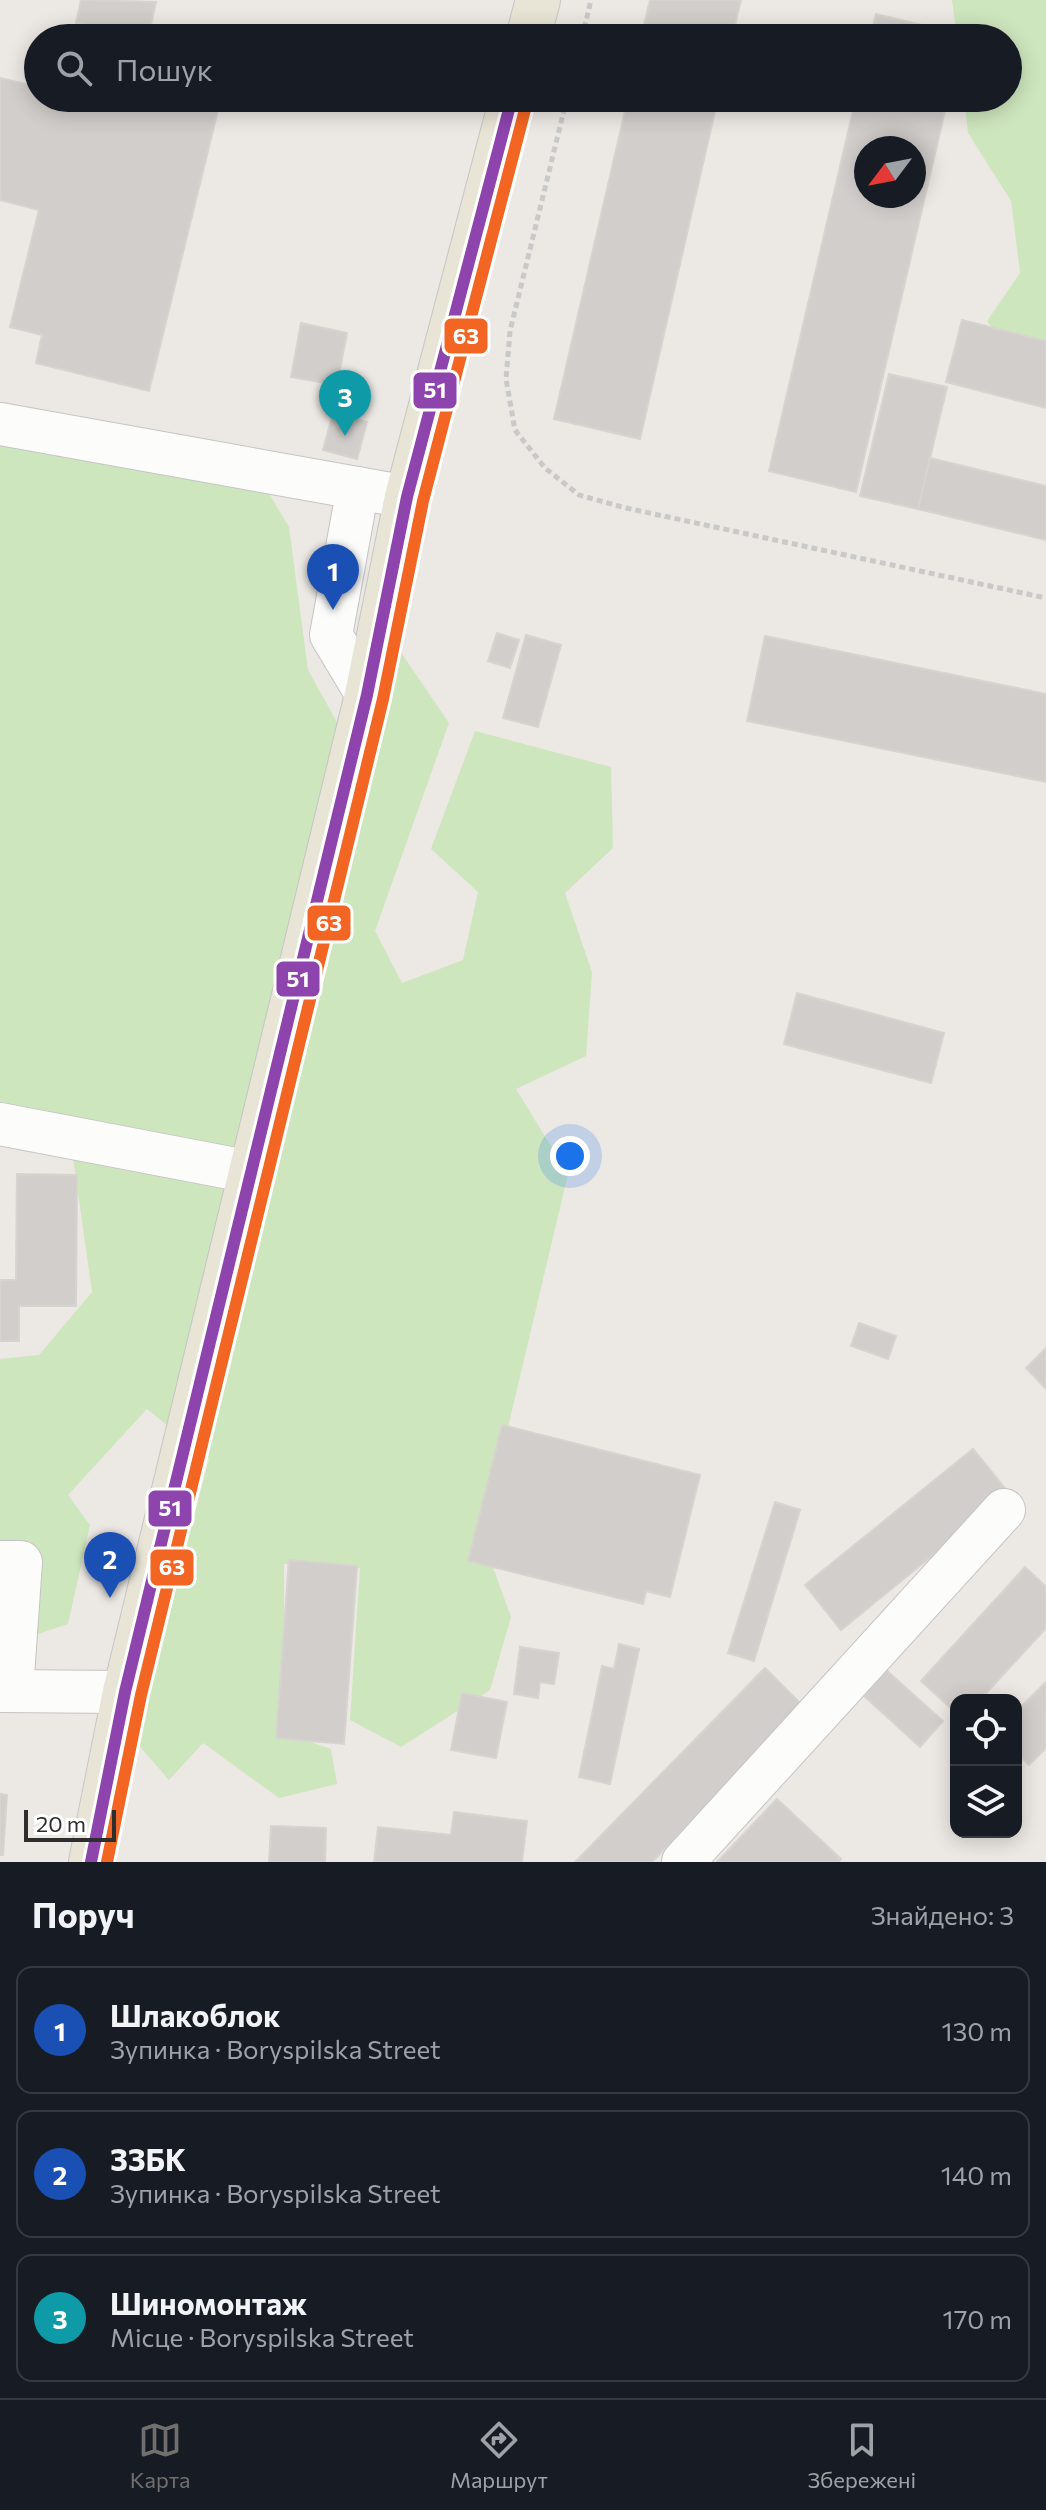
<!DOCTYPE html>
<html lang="uk">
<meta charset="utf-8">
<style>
body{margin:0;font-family:Commissioner,sans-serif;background:#20242c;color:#f1f3f6}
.controls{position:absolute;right:24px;bottom:24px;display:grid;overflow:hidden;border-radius:16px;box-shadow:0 4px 20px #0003}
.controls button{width:72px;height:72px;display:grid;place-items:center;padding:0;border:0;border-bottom:2px solid #363941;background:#171b24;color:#f1f3f6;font:40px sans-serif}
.compass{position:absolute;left:854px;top:136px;width:72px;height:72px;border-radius:50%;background:#171b24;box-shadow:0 4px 20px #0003;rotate:238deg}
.scale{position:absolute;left:24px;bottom:20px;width:92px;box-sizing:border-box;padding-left:8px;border:4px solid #2e2e2e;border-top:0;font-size:22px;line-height:28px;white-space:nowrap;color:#2e2e2e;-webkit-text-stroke:6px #fff;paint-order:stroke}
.you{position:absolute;left:570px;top:1156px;width:28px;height:28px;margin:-20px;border:6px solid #fff;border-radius:50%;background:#1a73e8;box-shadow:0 0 0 12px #1a73e833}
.badge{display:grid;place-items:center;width:52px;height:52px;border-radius:50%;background:#706f6e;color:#fff;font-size:26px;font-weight:700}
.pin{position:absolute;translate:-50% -66px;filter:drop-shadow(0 2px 4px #0008)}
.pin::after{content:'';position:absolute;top:42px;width:28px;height:24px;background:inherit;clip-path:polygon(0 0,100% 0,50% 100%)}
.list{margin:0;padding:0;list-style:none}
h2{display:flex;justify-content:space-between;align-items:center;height:104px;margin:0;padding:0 32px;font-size:34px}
h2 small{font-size:26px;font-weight:400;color:#9ea1a6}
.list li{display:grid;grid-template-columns:52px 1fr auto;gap:24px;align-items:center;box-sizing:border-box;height:128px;margin:0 16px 16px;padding:0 16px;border:2px solid #363941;border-radius:16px}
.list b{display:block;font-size:30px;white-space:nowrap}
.list p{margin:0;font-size:26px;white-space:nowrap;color:#9ea1a6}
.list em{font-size:26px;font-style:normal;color:#9ea1a6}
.icon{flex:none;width:44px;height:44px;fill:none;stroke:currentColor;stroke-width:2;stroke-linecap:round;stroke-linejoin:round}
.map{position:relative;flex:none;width:1046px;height:1862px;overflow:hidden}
.search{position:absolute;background:#171b24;box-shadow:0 4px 20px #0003;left:24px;right:24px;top:24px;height:88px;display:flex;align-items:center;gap:20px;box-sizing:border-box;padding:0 28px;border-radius:44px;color:#9ea1a6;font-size:30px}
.sheet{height:536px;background:#171b24}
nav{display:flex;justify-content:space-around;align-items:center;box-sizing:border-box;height:112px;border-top:2px solid #363941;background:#171b24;font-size:22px;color:#9ea1a6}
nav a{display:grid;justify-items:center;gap:4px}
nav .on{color:#706f6e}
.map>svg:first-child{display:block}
.green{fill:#cee6be}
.building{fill:#d1cecb;stroke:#d7d4d0;stroke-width:2;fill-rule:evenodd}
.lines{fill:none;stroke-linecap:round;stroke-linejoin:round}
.minor-casing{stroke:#c5c4c5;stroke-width:44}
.major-casing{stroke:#c6c5c4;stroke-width:46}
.path{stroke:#c9c9c8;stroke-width:5;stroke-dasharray:6 4;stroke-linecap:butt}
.minor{stroke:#fcfcfb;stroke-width:42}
.major{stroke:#e8e4d6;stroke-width:44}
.bus-1-casing{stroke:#fff;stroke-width:18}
.bus-2-casing{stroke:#fff;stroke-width:18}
.bus-1{stroke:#8e44ad;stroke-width:12}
.bus-2{stroke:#f26522;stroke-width:12}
.line-badge{stroke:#fff;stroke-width:3}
.badge-label{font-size:22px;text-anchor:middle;font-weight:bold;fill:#fff}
</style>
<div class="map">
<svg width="1046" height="1862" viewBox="0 0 1046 1862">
<rect width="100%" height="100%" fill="#ece8e4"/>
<!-- green -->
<g class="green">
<path d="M 952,0 L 1046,0 L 1046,354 L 1010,351 L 987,321 L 1020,273 L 1011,201 L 968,133 L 964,98 L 1008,98 L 1008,38 L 957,38 Z"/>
<path d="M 0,434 L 261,480 L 289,527 L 308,670 L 348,742 L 400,651 L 449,723 L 375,931 L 402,983 L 463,960 L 478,892 L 431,849 L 475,731 L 611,767 L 613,848 L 565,893 L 592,972 L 586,1056 L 516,1089 L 568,1174 L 482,1537 L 511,1617 L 490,1690 L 401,1747 L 350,1720 L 360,1568 L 284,1564 L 284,1733 L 331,1749 L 337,1784 L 279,1798 L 203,1743 L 169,1780 L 135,1741 L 209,1459 L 147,1409 L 68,1495 L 90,1525 L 68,1624 L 35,1635 L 0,1591 L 0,1359 L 39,1355 L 92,1292 L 68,1122 L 0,1115 Z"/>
</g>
<!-- building -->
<g class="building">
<path d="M 81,0 L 156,2 L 148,38 L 76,23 Z"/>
<path d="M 650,0 L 741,0 L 732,38 L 641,38 Z"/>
<path d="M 876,14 L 963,35 L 962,38 L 870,38 Z"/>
<path d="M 0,78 L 38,87 L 38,98 L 221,98 L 149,391 L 36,363 L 42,335 L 10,327 L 39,210 L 0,200 Z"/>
<path d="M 628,98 L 718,98 L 640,439 L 554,419 Z"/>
<path d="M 856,98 L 948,98 L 856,492 L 769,471 ZM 866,148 L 914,148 L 914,196 L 866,196 Z"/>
<path d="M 962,320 L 1046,341 L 1046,408 L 946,382 Z"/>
<path d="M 301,323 L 347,333 L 337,385 L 291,377 Z"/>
<path d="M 889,374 L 947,387 L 918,509 L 860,496 Z"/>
<path d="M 333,413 L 367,422 L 357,459 L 323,450 Z"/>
<path d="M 930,458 L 1046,486 L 1046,540 L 918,509 Z"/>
<path d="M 497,633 L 519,640 L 510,668 L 488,661 Z"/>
<path d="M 526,635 L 561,645 L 538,727 L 503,718 Z"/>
<path d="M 765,636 L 1046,694 L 1046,782 L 747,721 Z"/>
<path d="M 797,993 L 944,1033 L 931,1083 L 784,1044 Z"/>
<path d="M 17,1174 L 77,1175 L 76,1306 L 19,1306 L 19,1341 L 0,1341 L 0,1280 L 16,1280 Z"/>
<path d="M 859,1323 L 896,1336 L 888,1359 L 851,1346 Z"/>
<path d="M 1046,1348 L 1046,1389 L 1026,1368 Z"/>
<path d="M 502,1425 L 700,1475 L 670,1597 L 646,1591 L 643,1604 L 468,1561 Z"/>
<path d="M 973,1449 L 1009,1493 L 841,1630 L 805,1585 Z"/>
<path d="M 775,1502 L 800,1510 L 754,1661 L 728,1653 Z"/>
<path d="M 289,1560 L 357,1566 L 344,1744 L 276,1738 Z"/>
<path d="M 1025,1567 L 1046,1587 L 1046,1628 L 980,1700 L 956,1700 L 956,1713 L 921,1681 Z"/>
<path d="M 619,1644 L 639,1649 L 610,1784 L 579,1777 L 602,1666 L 614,1669 Z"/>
<path d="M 520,1647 L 559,1653 L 554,1684 L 540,1682 L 538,1698 L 514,1694 Z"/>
<path d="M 765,1668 L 804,1707 L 652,1862 L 575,1862 Z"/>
<path d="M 886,1670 L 943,1721 L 920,1747 L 864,1696 Z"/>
<path d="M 1046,1682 L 1046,1748 L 1029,1765 L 1016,1752 L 1016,1712 Z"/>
<path d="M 462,1693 L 507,1702 L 496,1758 L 451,1750 Z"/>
<path d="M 0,1794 L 7,1795 L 3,1855 L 0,1855 Z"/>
<path d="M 777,1799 L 841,1859 L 839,1862 L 717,1862 Z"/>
<path d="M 454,1812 L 527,1821 L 522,1862 L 374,1862 L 378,1827 L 451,1835 Z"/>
<path d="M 271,1826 L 326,1828 L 325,1862 L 269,1862 Z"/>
</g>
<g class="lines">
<defs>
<g id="minor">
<path d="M 0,424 L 407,497"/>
<path d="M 358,488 L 331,635 L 367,695"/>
<path d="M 0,1124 L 251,1172"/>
<path d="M 0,1562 L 21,1562 L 12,1691"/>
<path d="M 0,1691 L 125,1692"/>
<path d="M 683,1862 L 1004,1510"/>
</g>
<g id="major">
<path d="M 528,38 L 538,0"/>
<path d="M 91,1862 L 125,1692 L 367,695 L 407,497 L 512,98"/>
</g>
</defs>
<!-- minor casing -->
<use href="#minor" class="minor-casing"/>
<!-- major casing -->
<use href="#major" class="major-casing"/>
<!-- path -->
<g class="path">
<path d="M 582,38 L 591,0"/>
<path d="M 567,98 L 510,331 L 506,379 L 515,430 L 545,468 L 579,495 L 626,508 L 1046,598"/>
</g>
<!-- minor -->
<use href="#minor" class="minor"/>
<!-- major -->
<use href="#major" class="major"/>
<defs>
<path id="bus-1" d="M 91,1862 L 125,1692 L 367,695 L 407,497 L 512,98"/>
<path id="bus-2" d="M 107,1862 L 141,1695 L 383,699 L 423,501 L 527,102"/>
</defs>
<!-- bus-1 casing -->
<use href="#bus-1" class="bus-1-casing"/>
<!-- bus-2 casing -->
<use href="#bus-2" class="bus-2-casing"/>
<!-- bus-1 -->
<use href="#bus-1" class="bus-1"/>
<!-- bus-2 -->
<use href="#bus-2" class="bus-2"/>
</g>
<g class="line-badge">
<rect x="443" y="317" width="46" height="38" rx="8" fill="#f26522"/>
<rect x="412" y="371" width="46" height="39" rx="8" fill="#8e44ad"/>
<rect x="306" y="904" width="46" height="38" rx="8" fill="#f26522"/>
<rect x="275" y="960" width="46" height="38" rx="8" fill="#8e44ad"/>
<rect x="147" y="1489" width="46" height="39" rx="8" fill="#8e44ad"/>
<rect x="149" y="1548" width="46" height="39" rx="8" fill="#f26522"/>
</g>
<g class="badge-label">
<text x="466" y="344">63</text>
<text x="435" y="398">51</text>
<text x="329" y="931">63</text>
<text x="298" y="987">51</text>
<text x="170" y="1516">51</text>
<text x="172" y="1575">63</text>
</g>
</svg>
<div class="controls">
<button><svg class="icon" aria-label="locate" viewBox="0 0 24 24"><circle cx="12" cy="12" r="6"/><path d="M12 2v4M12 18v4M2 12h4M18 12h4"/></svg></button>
<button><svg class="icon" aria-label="layers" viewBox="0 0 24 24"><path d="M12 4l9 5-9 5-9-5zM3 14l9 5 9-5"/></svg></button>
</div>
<svg class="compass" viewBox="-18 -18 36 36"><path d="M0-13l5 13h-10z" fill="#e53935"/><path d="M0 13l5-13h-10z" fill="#9ea1a6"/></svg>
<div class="scale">20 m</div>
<div class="you"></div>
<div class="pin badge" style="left:333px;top:610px;background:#1a4fb4">1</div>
<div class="pin badge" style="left:110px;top:1598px;background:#1a4fb4">2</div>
<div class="pin badge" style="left:345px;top:436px;background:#0f9aa8">3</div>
<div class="search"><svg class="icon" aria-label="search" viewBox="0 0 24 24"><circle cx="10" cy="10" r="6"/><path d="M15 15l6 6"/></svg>Пошук</div>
</div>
<section class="sheet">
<h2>Поруч<small>Знайдено: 3</small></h2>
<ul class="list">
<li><span class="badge" style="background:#1a4fb4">1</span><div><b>Шлакоблок</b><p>Зупинка · Boryspilska Street</p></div><em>130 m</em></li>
<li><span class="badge" style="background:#1a4fb4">2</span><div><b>ЗЗБК</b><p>Зупинка · Boryspilska Street</p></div><em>140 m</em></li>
<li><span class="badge" style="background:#0f9aa8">3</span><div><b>Шиномонтаж</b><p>Місце · Boryspilska Street</p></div><em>170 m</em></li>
</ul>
</section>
<nav>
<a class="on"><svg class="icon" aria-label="map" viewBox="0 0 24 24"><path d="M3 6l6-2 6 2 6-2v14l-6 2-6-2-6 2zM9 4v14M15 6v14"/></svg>Карта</a>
<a><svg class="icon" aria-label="directions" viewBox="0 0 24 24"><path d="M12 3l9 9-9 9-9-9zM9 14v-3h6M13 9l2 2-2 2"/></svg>Маршрут</a>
<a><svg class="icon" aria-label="saved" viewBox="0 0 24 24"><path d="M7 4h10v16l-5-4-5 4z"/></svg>Збережені</a>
</nav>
